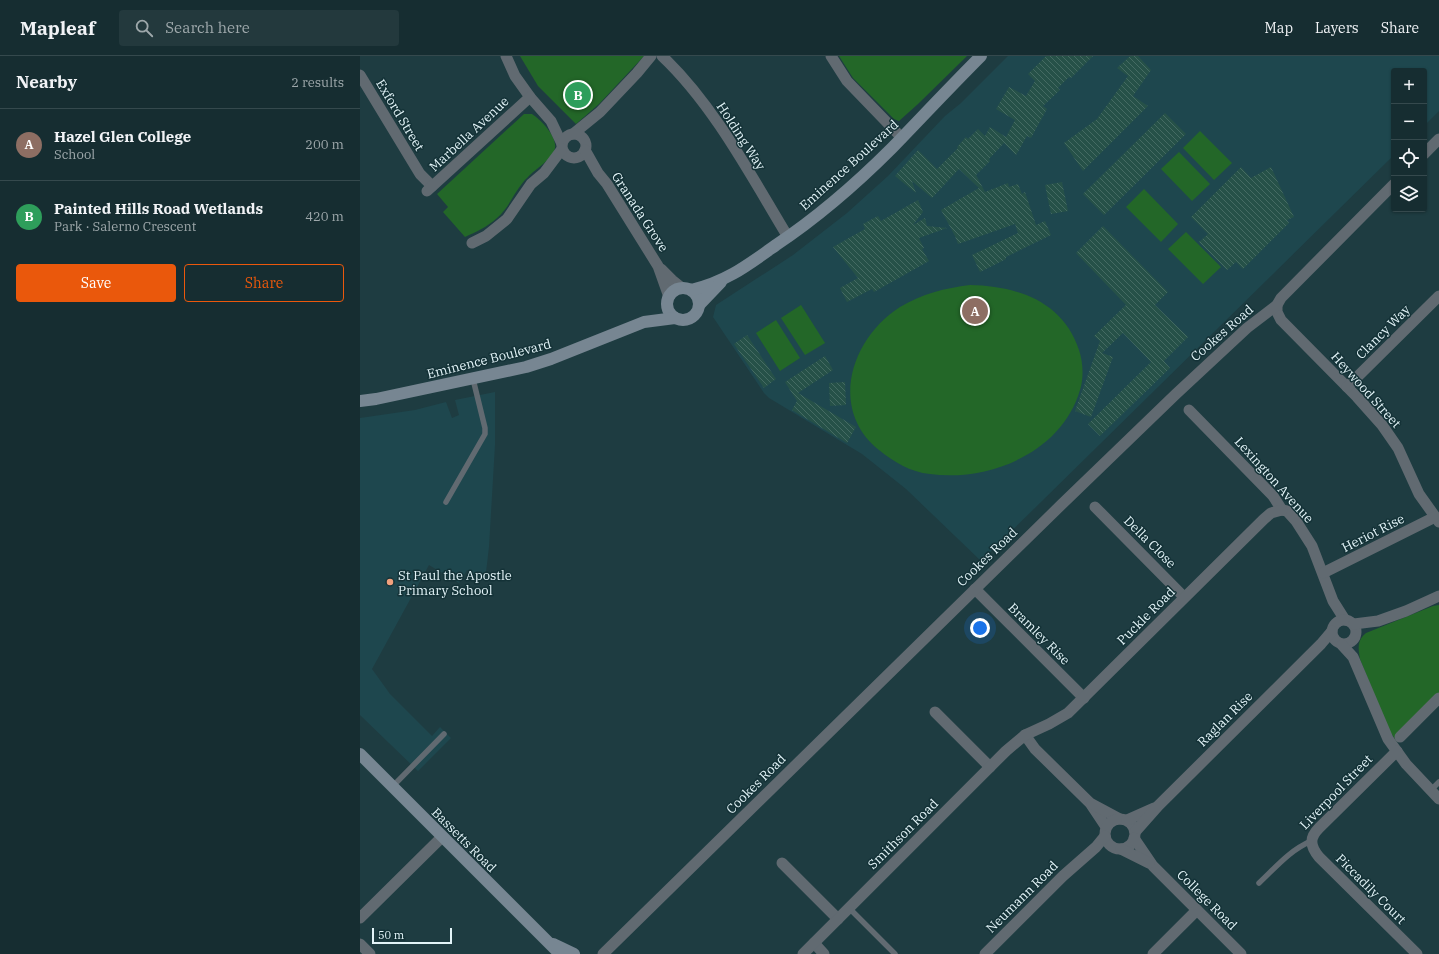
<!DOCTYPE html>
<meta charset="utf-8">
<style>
body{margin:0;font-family:"IBM Plex Serif",serif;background:#23393d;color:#f1f3f6}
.controls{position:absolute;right:12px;top:12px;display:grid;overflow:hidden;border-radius:4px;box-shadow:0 1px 3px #0004}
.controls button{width:36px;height:36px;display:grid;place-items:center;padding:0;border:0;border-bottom:1px solid #35494d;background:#162d31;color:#f1f3f6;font:20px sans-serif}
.scale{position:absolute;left:12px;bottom:10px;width:80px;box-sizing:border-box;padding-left:4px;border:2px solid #e3f4f8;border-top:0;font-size:11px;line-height:14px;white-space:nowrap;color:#e3f4f8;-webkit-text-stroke:3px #143237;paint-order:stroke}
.you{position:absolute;left:620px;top:572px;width:14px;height:14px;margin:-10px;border:3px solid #fff;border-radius:50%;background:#1a73e8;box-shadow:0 0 0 6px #1a73e833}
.badge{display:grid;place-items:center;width:26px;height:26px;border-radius:50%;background:#ea580c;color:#fff;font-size:13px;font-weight:700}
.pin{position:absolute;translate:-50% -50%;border:2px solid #fff;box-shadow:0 1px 4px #0006}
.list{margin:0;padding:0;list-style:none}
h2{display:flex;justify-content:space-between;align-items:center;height:52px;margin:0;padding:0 16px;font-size:17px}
h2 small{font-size:13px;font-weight:400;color:#9ea8ab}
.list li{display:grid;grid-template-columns:26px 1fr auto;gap:12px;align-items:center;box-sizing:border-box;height:72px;padding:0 16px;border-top:1px solid #35494d}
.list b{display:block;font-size:15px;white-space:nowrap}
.list p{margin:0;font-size:13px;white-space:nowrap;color:#9ea8ab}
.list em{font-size:13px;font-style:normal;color:#9ea8ab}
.actions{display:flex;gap:8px;padding:12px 16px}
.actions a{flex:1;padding:9px 0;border:1px solid #ea580c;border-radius:4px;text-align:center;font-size:14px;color:#ea580c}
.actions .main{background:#ea580c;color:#fff}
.icon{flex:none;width:22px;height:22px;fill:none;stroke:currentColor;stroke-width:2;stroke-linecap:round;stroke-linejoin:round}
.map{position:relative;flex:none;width:1079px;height:898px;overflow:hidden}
header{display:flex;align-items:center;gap:24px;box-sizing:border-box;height:56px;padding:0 20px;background:#162d31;border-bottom:1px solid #35494d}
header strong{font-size:19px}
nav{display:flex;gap:22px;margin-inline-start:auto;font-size:14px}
.search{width:280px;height:36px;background:#23393d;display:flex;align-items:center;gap:10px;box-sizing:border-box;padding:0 14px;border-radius:4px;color:#9ea8ab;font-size:15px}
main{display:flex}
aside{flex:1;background:#162d31}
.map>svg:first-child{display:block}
.built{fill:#1e474e}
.park{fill:#236728}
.building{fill:url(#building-back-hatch)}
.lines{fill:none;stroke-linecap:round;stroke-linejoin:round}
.lane{stroke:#616a71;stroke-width:5.5}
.street{stroke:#616a71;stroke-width:11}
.secondary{stroke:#778692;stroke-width:12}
.poi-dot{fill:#f1a17d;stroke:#143237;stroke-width:1.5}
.labels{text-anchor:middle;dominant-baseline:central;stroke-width:3;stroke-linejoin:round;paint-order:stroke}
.street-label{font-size:13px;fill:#e3f4f8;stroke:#143237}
.poi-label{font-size:13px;fill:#e3f4f8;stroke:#143237;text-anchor:start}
</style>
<header>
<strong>Mapleaf</strong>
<div class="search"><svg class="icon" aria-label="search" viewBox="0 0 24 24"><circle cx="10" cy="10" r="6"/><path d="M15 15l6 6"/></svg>Search here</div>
<nav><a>Map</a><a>Layers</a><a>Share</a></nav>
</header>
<main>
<aside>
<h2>Nearby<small>2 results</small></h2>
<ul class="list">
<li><span class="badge" style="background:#8d6e63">A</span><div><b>Hazel Glen College</b><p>School</p></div><em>200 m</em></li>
<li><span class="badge" style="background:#2e9e5b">B</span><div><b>Painted Hills Road Wetlands</b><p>Park · Salerno Crescent</p></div><em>420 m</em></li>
</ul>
<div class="actions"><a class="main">Save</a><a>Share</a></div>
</aside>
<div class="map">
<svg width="1079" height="898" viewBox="0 0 1079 898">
<defs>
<pattern id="building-back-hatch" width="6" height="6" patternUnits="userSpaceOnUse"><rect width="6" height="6" fill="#265148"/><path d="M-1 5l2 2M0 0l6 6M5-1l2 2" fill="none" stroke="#456b63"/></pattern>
</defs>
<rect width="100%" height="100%" fill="#1e3c41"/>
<!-- built -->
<g class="built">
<path d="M 648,0 L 1079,0 L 1079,55 L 1064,70 L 1064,15 L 1034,15 L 1034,99 L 621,505 L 546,433 L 502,398 L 409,342 L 404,337 L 353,261 L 356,249 L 433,199 L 487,157 L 528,120 L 585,60 L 601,47 Z"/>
<path d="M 135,336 L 135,389 L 129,491 L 125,525 L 107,514 L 99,527 L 69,509 L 12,613 L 30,638 L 72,680 L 80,671 L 91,682 L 58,715 L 0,659 L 0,362 L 55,354 L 86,346 L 92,362 L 99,359 L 95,344 Z"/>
</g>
<!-- park -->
<g class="park">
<path d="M 160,0 L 284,0 L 239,48 L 216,68 L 178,30 Z"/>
<path d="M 479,0 L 607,0 L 558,48 L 539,65 L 534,63 L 493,22 Z"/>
<path d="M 164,58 L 172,58 C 181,64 197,80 195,92 C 193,103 175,113 168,121 C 155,133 150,151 137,162 C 127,171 116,176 105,181 L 83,156 L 88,151 L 77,138 Z"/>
<path d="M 840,75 L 872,107 L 854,124 L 823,92 Z"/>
<path d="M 819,96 L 850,128 L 832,145 L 801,113 Z"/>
<path d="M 784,133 L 818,168 L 801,186 L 766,151 Z"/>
<path d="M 826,176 L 861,211 L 843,228 L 808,193 Z"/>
<path d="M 610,229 C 657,230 703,245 719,294 C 723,306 724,321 720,334 C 702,396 630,426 570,418 C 550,416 534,406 519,394 C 468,353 491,282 540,251 C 562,238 585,232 610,229 Z"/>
<path d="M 441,249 L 465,287 L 445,299 L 421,262 Z"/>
<path d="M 416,264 L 440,302 L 420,315 L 396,277 Z"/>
<path d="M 1079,549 L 1079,644 L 1037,686 L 1028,673 L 1000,603 C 998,592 997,584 1006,577 L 1073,550 Z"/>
</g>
<!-- building -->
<g class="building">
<path d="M 686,0 L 733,0 L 711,22 L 709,21 L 698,32 L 700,34 L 683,50 L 687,53 L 671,82 L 667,80 L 656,99 L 644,87 L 629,103 L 630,105 L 616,119 L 625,136 L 648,127 L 649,131 L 658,128 L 662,138 L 665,136 L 676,169 L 685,165 L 691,179 L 646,201 L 646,203 L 620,216 L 612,199 L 658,177 L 655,168 L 598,188 L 595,180 L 581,154 L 619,132 L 599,113 L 572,142 L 552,125 L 556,137 L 535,120 L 558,94 L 577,113 L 598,92 L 597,91 L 606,81 L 608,83 L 618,73 L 625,80 L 630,71 L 646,81 L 655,64 L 636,53 L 649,31 L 666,40 L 675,25 L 668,18 Z"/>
<path d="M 770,0 L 778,0 L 791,14 L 773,40 L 788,50 L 723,115 L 704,87 L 737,63 L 768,20 L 757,12 Z"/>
<path d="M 805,57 L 826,78 L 744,159 L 723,138 Z"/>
<path d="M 881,111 L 891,122 L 911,111 L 934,161 L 927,164 L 929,167 L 883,213 L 876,206 L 867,214 L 839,186 L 848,178 L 831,161 Z"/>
<path d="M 702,126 L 708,155 L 691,158 L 685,129 Z"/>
<path d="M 558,144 L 563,156 L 553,169 L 565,162 L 567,170 L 587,172 L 559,182 L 564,192 L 562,193 L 569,205 L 514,236 L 512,233 L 487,246 L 480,232 L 498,222 L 473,191 L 505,173 L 503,168 L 518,160 L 521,165 Z"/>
<path d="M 743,170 L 808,236 L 795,249 L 828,281 L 804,305 L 810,312 L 740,380 L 728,368 L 791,306 L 763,277 L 742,297 L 753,301 L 731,361 L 715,355 L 740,285 L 734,280 L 766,249 L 716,197 Z"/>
<path d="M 387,279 L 416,323 L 404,332 L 374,288 Z"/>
<path d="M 465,300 L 473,314 L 438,337 L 496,371 L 487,387 L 432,354 L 437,345 L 425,326 Z"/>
<path d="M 485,326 L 486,349 L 470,350 L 469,327 Z"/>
</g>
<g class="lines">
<!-- lane -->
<g class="lane">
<path d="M 86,446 L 125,378 L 125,372 L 113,323"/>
<path d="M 32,731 L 84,678"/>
<path d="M 1070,735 L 1079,726"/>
<path d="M 899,827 C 917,810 929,795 951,785"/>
<path d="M 489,852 L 535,898"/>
</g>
<!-- street -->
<g class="street">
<path d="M 146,0 L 155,20 L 170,41 L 191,65 L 202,88"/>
<path d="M 302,0 C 354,49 391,120 428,181"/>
<path d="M 471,0 L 487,25 L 542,82"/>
<path d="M 0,19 L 60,118 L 72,130"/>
<path d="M 213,78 L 240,56 L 277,17 L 291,0"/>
<circle cx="214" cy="90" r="12"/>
<path d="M 225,94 L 238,117 L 247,128 L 298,210 L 309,241"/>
<path d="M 1064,98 L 1079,83"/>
<path d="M 67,135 L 170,41"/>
<path d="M 112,187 L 126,180 L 147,163 L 171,128 L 184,117 L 202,93"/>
<path d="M 301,213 L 312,224 L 322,232"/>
<path d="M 917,249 L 917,256 L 921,264 L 997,341 L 1022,369 L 1038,392 L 1059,438 L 1079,466"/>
<path d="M 987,331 L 1079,240"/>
<path d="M 829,354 L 913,440 L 922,454 L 927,455 L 936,465 L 952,490 L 973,545 L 985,564"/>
<path d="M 735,451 L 824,541"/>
<path d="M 963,517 L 1075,461"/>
<path d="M 615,533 L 724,642"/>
<circle cx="984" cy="576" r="12"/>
<path d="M 994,568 L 1018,565 L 1046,555 L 1079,540"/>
<path d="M 982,589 L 993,601 L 1028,683 L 1046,708 L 1079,743"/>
<path d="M 575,656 L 630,711"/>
<path d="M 665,679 L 675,693 L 730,747 L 746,771"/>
<path d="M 1040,681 L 1079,642"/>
<path d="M 1037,695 L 959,772 C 949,782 950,790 959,801 L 1057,898"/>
<path d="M 732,748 L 760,763"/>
<circle cx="760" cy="778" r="15"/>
<path d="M 767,764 L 794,752"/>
<path d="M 775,776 L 798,750 L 961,588 L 972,575"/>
<path d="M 774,782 L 793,810 L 881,898"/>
<path d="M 761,793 L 789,807"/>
<path d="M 422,807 L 478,863"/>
<path d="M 0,862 L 82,781"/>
<path d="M 454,887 L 464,898"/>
<path d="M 0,888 L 10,898"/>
<path d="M 243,898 L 701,449 L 816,338 L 887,272 L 917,249 L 921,242 L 1034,128"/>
<path d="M 443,898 L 646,695 L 665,679 L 689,668 L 708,657 L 904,463 L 911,457 L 922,454"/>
<path d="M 625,898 L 703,820 L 736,791 L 745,780"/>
<path d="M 793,898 L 837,854"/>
</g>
<!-- secondary -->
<g class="secondary">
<circle cx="323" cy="248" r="16"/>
<path d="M 331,234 C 366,226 388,209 416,189 C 458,161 496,128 532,92 C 562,61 591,30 621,0"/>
<path d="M 339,249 L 361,226"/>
<path d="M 0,345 L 16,343 L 166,311 L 191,303 L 284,266 L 315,262"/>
<path d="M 0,698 L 200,898"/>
<path d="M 193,888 L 214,898"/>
</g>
</g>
<!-- markers -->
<circle class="poi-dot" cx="30" cy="526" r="4"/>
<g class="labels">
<!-- street labels -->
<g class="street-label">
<text transform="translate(40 59) rotate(59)">Exford Street</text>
<text transform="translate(109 78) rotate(-43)">Marbella Avenue</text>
<text transform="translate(381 80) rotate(57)">Holding Way</text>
<text transform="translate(489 109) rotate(-42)">Eminence Boulevard</text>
<text transform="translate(280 156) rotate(57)">Granada Grove</text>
<text transform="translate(1023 276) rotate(-45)">Clancy Way</text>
<text transform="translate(862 277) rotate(-41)">Cookes Road</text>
<text transform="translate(129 303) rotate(-14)">Eminence Boulevard</text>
<text transform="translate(1006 334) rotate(48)">Heywood Street</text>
<text transform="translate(914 424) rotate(48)">Lexington Avenue</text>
<text transform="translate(1013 477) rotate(-27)">Heriot Rise</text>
<text transform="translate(790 486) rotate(45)">Della Close</text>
<text transform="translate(627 501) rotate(-44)">Cookes Road</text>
<text transform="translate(786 560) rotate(-45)">Puckle Road</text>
<text transform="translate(679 578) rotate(45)">Bramley Rise</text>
<text transform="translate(865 663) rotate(-45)">Raglan Rise</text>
<text transform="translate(396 728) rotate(-45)">Cookes Road</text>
<text transform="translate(976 736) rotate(-46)">Liverpool Street</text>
<text transform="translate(543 778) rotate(-45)">Smithson Road</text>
<text transform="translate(104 784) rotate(45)">Bassetts Road</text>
<text transform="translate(1011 833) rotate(45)">Piccadily Court</text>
<text transform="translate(662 841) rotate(-45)">Neumann Road</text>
<text transform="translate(847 844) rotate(45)">College Road</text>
</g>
<!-- poi labels -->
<g class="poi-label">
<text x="38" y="519">St Paul the Apostle<tspan x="38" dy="15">Primary School</tspan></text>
</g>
</g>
</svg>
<div class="controls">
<button>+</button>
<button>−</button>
<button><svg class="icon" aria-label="locate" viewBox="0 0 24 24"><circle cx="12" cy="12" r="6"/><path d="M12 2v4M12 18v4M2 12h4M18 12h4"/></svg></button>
<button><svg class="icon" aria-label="layers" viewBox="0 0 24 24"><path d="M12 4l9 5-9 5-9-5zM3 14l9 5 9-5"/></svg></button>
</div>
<div class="scale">50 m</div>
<div class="you"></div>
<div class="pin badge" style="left:615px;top:255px;background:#8d6e63">A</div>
<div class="pin badge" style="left:218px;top:39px;background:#2e9e5b">B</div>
</div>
</main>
